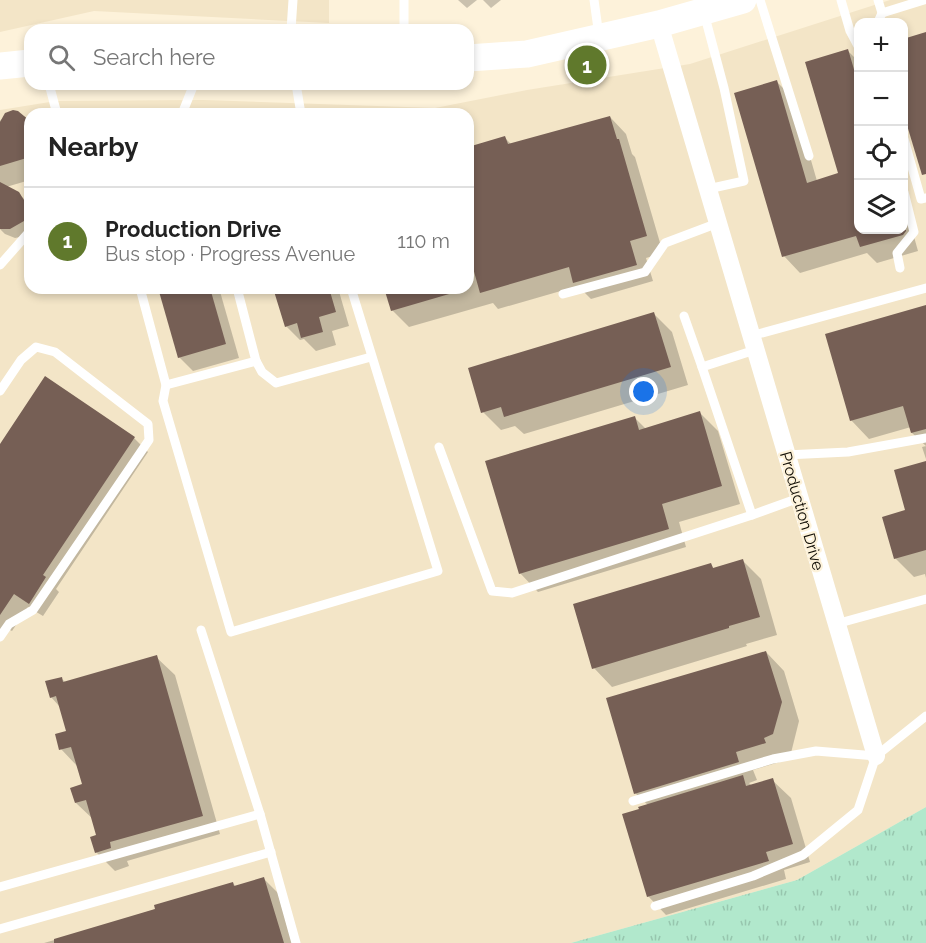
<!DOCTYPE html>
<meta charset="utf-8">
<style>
body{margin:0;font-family:Raleway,sans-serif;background:#f2f2f2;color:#222}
.controls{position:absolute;right:18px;top:18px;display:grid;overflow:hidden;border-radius:12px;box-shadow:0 3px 9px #0003}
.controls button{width:54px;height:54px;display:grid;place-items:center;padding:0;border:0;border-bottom:2px solid #e0e0e0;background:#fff;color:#222;font:30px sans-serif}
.you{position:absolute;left:644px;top:392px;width:21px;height:21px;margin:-15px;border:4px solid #fff;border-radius:50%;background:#1a73e8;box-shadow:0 0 0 9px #1a73e833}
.badge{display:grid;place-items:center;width:39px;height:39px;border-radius:50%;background:#60792c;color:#fff;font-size:20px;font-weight:700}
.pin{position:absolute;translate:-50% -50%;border:3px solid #fff;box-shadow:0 2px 6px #0006}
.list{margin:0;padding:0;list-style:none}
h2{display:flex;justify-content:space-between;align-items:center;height:78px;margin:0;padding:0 24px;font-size:26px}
h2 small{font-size:20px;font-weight:400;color:#767676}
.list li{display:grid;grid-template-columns:39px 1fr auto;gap:18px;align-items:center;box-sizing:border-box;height:108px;padding:0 24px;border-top:2px solid #e0e0e0}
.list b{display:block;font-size:22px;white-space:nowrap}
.list p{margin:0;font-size:20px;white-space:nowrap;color:#767676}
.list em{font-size:20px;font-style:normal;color:#767676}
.icon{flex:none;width:33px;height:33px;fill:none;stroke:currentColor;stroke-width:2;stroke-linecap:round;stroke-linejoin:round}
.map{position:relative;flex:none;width:926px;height:943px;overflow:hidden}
.search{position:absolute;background:#fff;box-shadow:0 3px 9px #0003;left:24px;top:24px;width:450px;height:66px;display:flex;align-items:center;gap:15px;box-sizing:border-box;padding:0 21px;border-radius:18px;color:#767676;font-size:22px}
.panel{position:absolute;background:#fff;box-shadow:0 3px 9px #0003;left:24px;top:108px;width:450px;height:186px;border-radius:18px}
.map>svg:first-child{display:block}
.built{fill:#f3e5c7;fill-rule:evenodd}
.grass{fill:url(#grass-tufts)}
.shadow{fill:#0003}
.building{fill:#765f55}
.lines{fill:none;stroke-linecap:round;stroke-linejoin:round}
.service{stroke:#fff;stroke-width:9}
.minor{stroke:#fff;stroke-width:18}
.secondary{stroke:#fff;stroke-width:27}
.labels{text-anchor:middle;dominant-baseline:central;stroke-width:4.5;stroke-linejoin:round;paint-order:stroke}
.street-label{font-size:16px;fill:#100d05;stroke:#fdf2da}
</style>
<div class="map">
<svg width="926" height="943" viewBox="0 0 926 943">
<defs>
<pattern id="grass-tufts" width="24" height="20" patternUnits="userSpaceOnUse" patternTransform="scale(1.5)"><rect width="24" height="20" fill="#b1e8cc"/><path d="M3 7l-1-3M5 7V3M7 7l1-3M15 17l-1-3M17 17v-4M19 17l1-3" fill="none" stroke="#97c6ae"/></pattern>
</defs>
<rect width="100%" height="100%" fill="#fdf2da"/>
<!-- built -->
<g class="built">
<path d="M 0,0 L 329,0 L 329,23 L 94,11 L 0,32 Z"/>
<path d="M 890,0 L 926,0 L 926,807 L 797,880 L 571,943 L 0,943 L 0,110 L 56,101 L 203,100 L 435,108 L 527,90 L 690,64 ZM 858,22 L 904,22 L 904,230 L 858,230 ZM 30,114 L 468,114 L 468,288 L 30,288 Z"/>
</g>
<!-- grass -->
<path class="grass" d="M 926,807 L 926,943 L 571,943 L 797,880 Z"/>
<!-- shadow -->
<g class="shadow">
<path d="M 458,0 L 477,0 L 467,8 Z"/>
<path d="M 483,0 L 501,0 L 491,8 Z"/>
<path d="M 848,51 L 858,61 L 858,230 L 904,230 L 904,201 L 918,251 L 877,263 L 867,253 L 800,273 L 784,256 L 777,82 L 793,98 L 817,181 L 840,174 Z"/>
<path d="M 18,113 L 30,120 L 30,180 L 6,187 L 22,197 L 30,205 L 30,232 L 25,236 L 15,238 L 5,234 L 0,229 L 0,121 L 6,114 Z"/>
<path d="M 610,117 L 626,134 L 632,154 L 635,157 L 663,253 L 646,258 L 653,281 L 591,299 L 578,286 L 498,309 L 493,303 L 409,327 L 392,310 L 386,288 L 468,288 L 468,149 L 505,138 L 511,144 Z"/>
<path d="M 159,288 L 219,288 L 239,358 L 193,371 L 179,357 Z"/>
<path d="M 275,288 L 338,288 L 349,326 L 332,331 L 336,345 L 316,351 L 304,339 L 300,340 L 286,326 Z"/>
<path d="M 926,307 L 926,459 L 922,447 L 926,446 L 912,433 L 911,427 L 869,439 L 851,420 Z"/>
<path d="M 654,314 L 672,332 L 688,385 L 524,434 L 515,426 L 501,430 L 483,412 Z"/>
<path d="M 45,378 L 134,438 L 148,452 L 56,589 L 59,592 L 43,616 L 28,607 L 12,631 L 8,629 L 0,641 L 0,446 Z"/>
<path d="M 700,413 L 718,431 L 740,504 L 679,522 L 686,547 L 538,592 L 520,573 L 635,418 L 646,429 Z"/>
<path d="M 926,463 L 926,578 L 925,574 L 914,577 L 895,558 L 907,511 Z"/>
<path d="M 742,560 L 761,579 L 777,635 L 746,644 L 747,646 L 612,687 L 594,668 L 711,565 L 714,569 Z"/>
<path d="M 766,652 L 784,671 L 799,721 L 791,753 L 783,761 L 753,770 L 757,780 L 749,783 L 752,786 L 772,780 L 791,798 L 810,862 L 784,870 L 786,879 L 666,915 L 648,896 L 640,810 L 648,805 L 635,793 Z"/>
<path d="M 156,657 L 175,675 L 220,834 L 127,861 L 129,866 L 115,871 L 96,852 L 98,836 L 94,820 L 76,803 L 83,785 L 78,767 L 61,749 L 68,732 L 60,707 L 51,697 L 61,678 L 66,683 Z"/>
<path d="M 264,879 L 278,893 L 292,943 L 44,943 L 117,922 L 233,883 L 236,887 Z"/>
</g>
<!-- building -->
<g class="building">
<path d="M 926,32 L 926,174 L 922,175 L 903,112 L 903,39 Z"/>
<path d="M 848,49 L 858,83 L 858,230 L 906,230 L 906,231 L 903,235 L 860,247 L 856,236 L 782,257 L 734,93 L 777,80 L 807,183 L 838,173 L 805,62 Z"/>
<path d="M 13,110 L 18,111 L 30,121 L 30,157 L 0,166 L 0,122 L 5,113 Z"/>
<path d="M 610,116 L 617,139 L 619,139 L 647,236 L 630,241 L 637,265 L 573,283 L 569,267 L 480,293 L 468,250 L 468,147 L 505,136 L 508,144 Z"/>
<path d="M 0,182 L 19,192 L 27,205 L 24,221 L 10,229 L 0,229 Z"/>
<path d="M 158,288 L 210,288 L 226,344 L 178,358 Z"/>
<path d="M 273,288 L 329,288 L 336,312 L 319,317 L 323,332 L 301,338 L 297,323 L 285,327 Z"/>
<path d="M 384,288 L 456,288 L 456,292 L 391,311 Z"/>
<path d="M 926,305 L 926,429 L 911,433 L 903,406 L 850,421 L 825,334 Z"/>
<path d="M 654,312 L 671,367 L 504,417 L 501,407 L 481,413 L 468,368 Z"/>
<path d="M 45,376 L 135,437 L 43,575 L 46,577 L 29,604 L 14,594 L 0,615 L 0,444 Z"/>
<path d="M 700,411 L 722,486 L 662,504 L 669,529 L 519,574 L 485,461 L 635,416 L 639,430 Z"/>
<path d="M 926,461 L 926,550 L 894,559 L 882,517 L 905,510 L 894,470 Z"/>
<path d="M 743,559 L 760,617 L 729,626 L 729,628 L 592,669 L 573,604 L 711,563 L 713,568 Z"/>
<path d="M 766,651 L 782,702 L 773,734 L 764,738 L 766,743 L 736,752 L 739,762 L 634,794 L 606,698 Z"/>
<path d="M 157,655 L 203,816 L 110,842 L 111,848 L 95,853 L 90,837 L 96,835 L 86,800 L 75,803 L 70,788 L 82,784 L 71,747 L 59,750 L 55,734 L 66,731 L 56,696 L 50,698 L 45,681 L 62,677 L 63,682 Z"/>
<path d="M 743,775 L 746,786 L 773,778 L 793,844 L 766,852 L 769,861 L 647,897 L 622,814 L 639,809 L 638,807 Z"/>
<path d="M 264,877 L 284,943 L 54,943 L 54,939 L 155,909 L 154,905 L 233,882 L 234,886 Z"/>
</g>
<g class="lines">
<!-- service -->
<g class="service">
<path d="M 594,0 L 599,36"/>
<path d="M 760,0 L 809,156"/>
<path d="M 841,0 L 850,31 L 858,46"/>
<path d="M 878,0 L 882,13 L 878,22"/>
<path d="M 704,13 L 724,88 L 744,181 L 708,189"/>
<path d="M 882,13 L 924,0"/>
<path d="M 291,30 L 293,0"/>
<path d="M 404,30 L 404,0"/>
<path d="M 49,84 L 57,114"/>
<path d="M 296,84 L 301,114"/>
<path d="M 182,114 L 194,84"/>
<path d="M 904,139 L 921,199 L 926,198"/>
<path d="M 0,265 L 30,231"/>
<path d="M 900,268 L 897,253 L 914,232 L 904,192"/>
<path d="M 140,288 L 166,385 L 256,361 L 237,288"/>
<path d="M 563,294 L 645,272 L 665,243 L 718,223"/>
<path d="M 684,316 L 702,367"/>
<path d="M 751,336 L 926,288"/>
<path d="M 256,361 L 262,372 L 276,383 L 371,357"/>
<path d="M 166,385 L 163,401 L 231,632 L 438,571 L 351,288"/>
<path d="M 0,391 L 21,360 L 36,347 L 55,352 L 148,424 L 149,440 L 33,610 L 9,624 L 0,637"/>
<path d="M 439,447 L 492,591 L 512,593 L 752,515 L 702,367 L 755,350"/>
<path d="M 786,455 L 848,452 L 926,438"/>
<path d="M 752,515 L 799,498"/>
<path d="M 836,624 L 926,599"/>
<path d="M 201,630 L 260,814 L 296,943"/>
<path d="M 633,801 L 773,759 L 816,751 L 876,756"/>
<path d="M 0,887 L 260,814"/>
<path d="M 655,906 L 753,876 L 803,855 L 858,810 L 876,756 L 926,716"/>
<path d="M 0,929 L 271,852"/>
</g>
<!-- minor -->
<path class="minor" d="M 659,24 L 876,756"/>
<!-- secondary -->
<g class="secondary">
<path d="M 468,58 L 527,54 L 659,24 L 743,0"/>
<path d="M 0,66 L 30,63"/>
</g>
</g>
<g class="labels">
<!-- street labels -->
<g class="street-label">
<text transform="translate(802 511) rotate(74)">Production Drive</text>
</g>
</g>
</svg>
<div class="controls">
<button>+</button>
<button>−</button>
<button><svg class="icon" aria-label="locate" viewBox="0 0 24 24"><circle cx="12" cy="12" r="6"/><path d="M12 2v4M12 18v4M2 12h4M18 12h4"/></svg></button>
<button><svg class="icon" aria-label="layers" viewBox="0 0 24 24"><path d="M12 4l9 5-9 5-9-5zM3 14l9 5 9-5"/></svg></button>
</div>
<div class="you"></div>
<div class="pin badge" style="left:587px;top:65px">1</div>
<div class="search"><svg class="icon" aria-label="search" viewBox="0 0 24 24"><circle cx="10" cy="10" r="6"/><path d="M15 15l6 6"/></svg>Search here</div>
<section class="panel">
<h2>Nearby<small></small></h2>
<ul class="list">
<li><span class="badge">1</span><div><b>Production Drive</b><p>Bus stop · Progress Avenue</p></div><em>110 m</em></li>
</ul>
</section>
</div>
